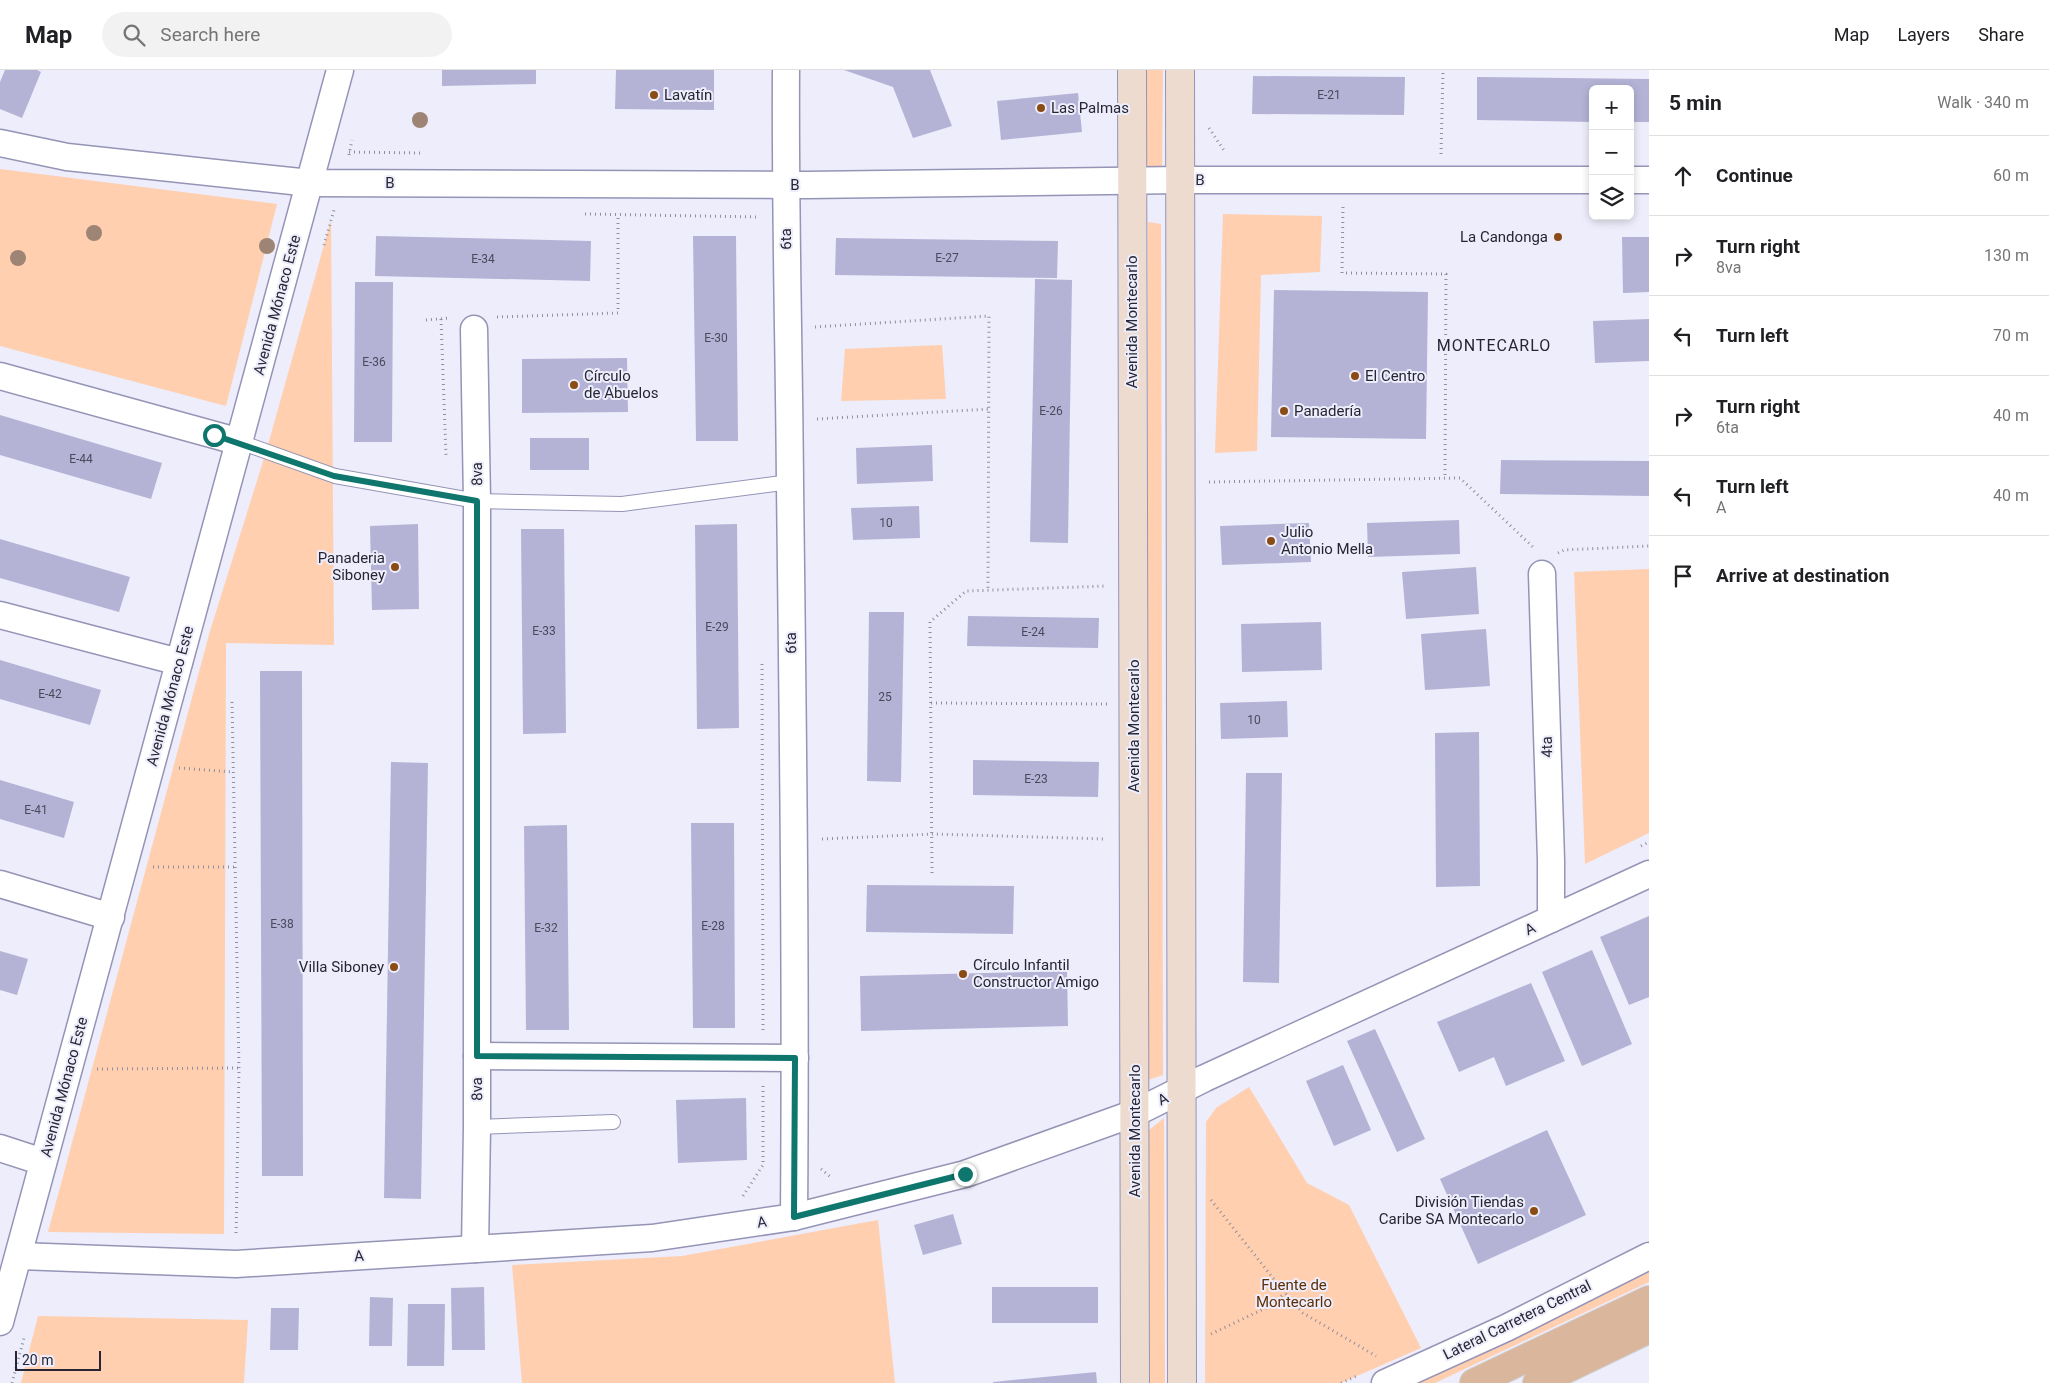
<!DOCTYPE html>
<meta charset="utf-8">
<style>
body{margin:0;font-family:Roboto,sans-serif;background:#f2f2f2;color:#202124}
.controls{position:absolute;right:15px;top:15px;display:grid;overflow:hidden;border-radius:8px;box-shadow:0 2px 8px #0003}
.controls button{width:45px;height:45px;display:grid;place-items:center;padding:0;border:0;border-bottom:1px solid #e0e0e0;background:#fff;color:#202124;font:25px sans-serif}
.scale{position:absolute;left:15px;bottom:12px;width:86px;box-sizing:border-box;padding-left:5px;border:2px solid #272634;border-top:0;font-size:14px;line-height:18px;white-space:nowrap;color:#272634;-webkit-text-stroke:4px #ededfb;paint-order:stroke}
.stop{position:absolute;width:15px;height:15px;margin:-11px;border:4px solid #0f766e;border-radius:50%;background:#fff}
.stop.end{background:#0f766e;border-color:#fff;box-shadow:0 1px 5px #0008}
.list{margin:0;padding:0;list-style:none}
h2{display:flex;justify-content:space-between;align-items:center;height:65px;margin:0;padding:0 20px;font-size:21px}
h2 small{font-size:16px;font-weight:400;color:#757577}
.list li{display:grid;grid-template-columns:32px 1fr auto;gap:15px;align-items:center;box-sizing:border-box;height:80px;padding:0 20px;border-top:1px solid #e0e0e0}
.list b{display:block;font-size:19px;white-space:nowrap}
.list p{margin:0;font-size:16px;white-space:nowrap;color:#757577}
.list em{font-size:16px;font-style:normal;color:#757577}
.icon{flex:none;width:28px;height:28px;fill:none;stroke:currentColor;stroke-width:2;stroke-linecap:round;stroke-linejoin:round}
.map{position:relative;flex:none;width:1649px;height:1313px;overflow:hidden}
header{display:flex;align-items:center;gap:30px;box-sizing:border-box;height:70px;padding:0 25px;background:#fff;border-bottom:1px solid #e0e0e0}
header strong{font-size:24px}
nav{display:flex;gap:28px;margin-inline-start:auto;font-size:18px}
.search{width:350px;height:45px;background:#f2f2f2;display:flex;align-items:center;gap:12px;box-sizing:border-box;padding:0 18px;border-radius:28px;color:#757577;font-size:19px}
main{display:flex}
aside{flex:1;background:#fff}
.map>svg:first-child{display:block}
.green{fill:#ffcfaf}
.building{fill:#b4b3d6}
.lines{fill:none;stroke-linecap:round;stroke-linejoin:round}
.lane-casing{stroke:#9594b6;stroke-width:16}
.street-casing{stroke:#9594b6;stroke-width:29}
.secondary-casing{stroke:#9594b6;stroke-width:30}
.primary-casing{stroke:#cfcfd2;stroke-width:30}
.path{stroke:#8f8f9d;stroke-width:3;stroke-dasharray:1 4;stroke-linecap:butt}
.lane{stroke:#fff;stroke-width:14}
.street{stroke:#fff;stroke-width:26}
.secondary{stroke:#ecdbce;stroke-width:28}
.primary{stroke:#dab69d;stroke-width:28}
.tree{fill:#9e8474}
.route{stroke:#0f766e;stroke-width:6}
.poi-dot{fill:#8b4b14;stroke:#ededfb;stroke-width:2}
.labels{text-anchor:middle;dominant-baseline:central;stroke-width:4;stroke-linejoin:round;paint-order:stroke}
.number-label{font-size:12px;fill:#4a495c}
.poi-label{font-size:15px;fill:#272634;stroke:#ededfb;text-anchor:start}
.street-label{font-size:15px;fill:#272634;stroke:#ededfb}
.park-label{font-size:15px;fill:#5e2f05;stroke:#ededfb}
.neighbourhood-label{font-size:16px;letter-spacing:1px;fill:#272634;stroke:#ededfb}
</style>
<header>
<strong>Map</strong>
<div class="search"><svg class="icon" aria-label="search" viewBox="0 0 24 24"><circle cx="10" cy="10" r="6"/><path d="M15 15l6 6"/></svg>Search here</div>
<nav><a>Map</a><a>Layers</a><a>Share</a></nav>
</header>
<main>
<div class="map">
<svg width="1649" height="1313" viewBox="0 0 1649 1313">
<rect width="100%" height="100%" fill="#ededfb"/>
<!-- green -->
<g class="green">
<path d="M 1147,0 L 1163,0 L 1162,103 L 1146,104 Z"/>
<path d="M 0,99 L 277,134 L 226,336 L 0,276 Z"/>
<path d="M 1223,144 L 1322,146 L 1320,202 L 1261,205 L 1257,381 L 1215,383 Z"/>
<path d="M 331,150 L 334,575 L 226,573 L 224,1164 L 48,1162 L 210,561 L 266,382 Z"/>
<path d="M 1148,152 L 1161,154 L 1163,1005 L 1148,1010 Z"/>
<path d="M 942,275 L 946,329 L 841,331 L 845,279 Z"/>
<path d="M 1649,499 L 1649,763 L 1585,794 L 1574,502 Z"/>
<path d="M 1249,1017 L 1307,1113 L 1349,1135 L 1421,1278 L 1341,1313 L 1205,1313 L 1206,1052 L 1216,1038 Z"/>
<path d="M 1164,1048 L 1165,1313 L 1150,1313 L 1149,1060 Z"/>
<path d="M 878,1150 L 895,1313 L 522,1313 L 512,1195 L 682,1186 Z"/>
<path d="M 1649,1202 L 1649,1212 L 1435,1313 L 1411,1313 Z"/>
<path d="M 38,1246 L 248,1250 L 244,1313 L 21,1313 Z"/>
</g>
<!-- building -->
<g class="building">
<path d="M 5,0 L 37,0 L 41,2 L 22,48 L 0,39 L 0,12 Z"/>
<path d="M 442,0 L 536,0 L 536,14 L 442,16 Z"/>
<path d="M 616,0 L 714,0 L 714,40 L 615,39 Z"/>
<path d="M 844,0 L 930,0 L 952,56 L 913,68 L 893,17 Z"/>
<path d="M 1253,6 L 1405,7 L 1404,45 L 1252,44 Z"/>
<path d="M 1477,7 L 1649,9 L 1649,52 L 1630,52 L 1630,19 L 1593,19 L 1593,52 L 1477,50 Z"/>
<path d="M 1078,23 L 1082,62 L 1001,70 L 997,31 Z"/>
<path d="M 376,166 L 591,171 L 590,211 L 375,206 Z"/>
<path d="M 693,166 L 736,166 L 738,371 L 696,371 Z"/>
<path d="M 1622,167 L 1649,167 L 1649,222 L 1623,223 Z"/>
<path d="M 836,168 L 1058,171 L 1057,208 L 835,205 Z"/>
<path d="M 1035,209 L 1072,210 L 1068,473 L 1030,472 Z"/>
<path d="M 355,212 L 393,212 L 392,372 L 354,372 Z"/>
<path d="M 1274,220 L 1428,222 L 1426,369 L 1271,367 Z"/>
<path d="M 1649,249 L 1649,291 L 1595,293 L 1593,251 Z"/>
<path d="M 627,288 L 628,342 L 522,343 L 522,289 Z"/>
<path d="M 0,345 L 162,393 L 151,429 L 0,385 Z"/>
<rect x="530" y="368" width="59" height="32"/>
<path d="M 932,375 L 933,411 L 857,414 L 856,378 Z"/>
<path d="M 1501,390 L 1649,391 L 1649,426 L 1500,424 Z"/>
<path d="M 919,436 L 920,468 L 853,470 L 851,438 Z"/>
<path d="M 1459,450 L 1460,484 L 1368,487 L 1367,453 Z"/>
<path d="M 1309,453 L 1311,492 L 1222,495 L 1220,456 Z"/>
<path d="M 418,454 L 419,539 L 372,540 L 370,456 Z"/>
<path d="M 737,454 L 739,658 L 697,659 L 695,455 Z"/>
<path d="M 521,459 L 564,459 L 566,663 L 523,664 Z"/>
<path d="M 0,469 L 130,507 L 119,542 L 0,508 Z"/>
<path d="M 1476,497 L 1479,544 L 1406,549 L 1402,502 Z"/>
<path d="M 869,542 L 904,542 L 901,712 L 867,711 Z"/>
<path d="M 968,546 L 1099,548 L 1098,578 L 967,576 Z"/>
<path d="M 1321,552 L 1322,600 L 1242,602 L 1241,554 Z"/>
<path d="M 1486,559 L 1490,616 L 1425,620 L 1421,564 Z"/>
<path d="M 0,590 L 101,620 L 90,655 L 0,629 Z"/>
<path d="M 260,601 L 302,601 L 303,1106 L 262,1106 Z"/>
<path d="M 1287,631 L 1288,667 L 1221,669 L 1220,633 Z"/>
<path d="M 1479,662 L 1480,816 L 1436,817 L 1435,663 Z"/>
<path d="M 973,690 L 1099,692 L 1098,727 L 973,725 Z"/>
<path d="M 391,692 L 428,693 L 421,1129 L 384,1128 Z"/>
<path d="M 1246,703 L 1282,703 L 1279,913 L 1243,912 Z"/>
<path d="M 0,710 L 74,732 L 64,768 L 0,749 Z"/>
<path d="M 691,753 L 734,753 L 735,958 L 693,958 Z"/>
<path d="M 567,755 L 569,960 L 526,960 L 524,756 Z"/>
<path d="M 867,815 L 1014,816 L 1013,864 L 866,862 Z"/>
<path d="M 1649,846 L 1649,927 L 1629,935 L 1600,867 Z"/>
<path d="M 1592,880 L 1632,974 L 1582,996 L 1542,902 Z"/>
<path d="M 0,881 L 28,889 L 17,925 L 0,920 Z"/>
<path d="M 1067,901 L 1068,956 L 861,961 L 860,906 Z"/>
<path d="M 1531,913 L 1565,991 L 1506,1016 L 1494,987 L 1459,1002 L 1437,952 Z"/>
<path d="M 1375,959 L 1425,1069 L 1397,1082 L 1347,971 Z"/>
<path d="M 1343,995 L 1371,1060 L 1334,1076 L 1306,1011 Z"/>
<path d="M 746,1028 L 747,1090 L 678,1093 L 676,1030 Z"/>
<path d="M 1547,1060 L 1586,1145 L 1478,1194 L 1440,1109 Z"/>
<path d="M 953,1144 L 962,1174 L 923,1185 L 914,1155 Z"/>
<path d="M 484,1217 L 485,1280 L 452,1280 L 451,1218 Z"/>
<rect x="992" y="1217" width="106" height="36"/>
<path d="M 370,1227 L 393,1228 L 392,1276 L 369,1276 Z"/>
<path d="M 408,1234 L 445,1234 L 444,1296 L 407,1296 Z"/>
<path d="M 271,1238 L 299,1238 L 298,1280 L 270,1280 Z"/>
<path d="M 1096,1302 L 1097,1313 L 993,1313 L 993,1312 Z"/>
</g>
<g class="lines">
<defs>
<g id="lane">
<path d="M 240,372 L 335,406 L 477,431 L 622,434 L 790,412"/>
<path d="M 477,1057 L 613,1052"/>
</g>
<g id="street">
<path d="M 786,0 C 785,138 789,277 790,415 C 793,659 796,903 794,1147"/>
<path d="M 0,73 L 67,87 L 310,113 L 807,115 L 1180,110 L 1593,110"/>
<path d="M 1630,110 L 1649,110"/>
<path d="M 474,259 L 477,431 L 477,1057 L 475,1179"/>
<path d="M 0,306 L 240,372"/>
<path d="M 1542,504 L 1551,790 L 1551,849"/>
<path d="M 0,545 L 179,592"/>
<path d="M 0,814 L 111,847"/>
<path d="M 477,986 L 795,988"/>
<path d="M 0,1078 L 43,1092"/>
<path d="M 19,1186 L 236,1194 L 652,1168 L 794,1147 L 965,1104 L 1135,1043 L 1205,1008 L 1649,804"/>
<path d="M 0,1252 L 340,0"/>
<path d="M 1385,1313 L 1506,1258 L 1649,1186"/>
</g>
<g id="secondary">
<path d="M 1132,0 L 1135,1313"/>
<path d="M 1180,0 L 1182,1313"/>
</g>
<g id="primary">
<path d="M 1474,1313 L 1649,1230"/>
<path d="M 1537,1313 L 1649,1259"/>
</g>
</defs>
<!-- lane casing -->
<use href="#lane" class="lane-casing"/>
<!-- street casing -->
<use href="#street" class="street-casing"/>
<!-- secondary casing -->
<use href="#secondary" class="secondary-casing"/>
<!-- primary casing -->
<use href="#primary" class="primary-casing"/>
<!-- path -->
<g class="path">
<path d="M 1209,58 L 1225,82"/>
<path d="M 349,82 L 422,83"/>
<path d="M 1441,84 L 1443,0"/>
<path d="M 349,85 L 352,70"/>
<path d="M 1343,137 L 1342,203 L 1446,204 L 1445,408"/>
<path d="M 585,144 L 759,147"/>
<path d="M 324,175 L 334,140"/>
<path d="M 497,247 L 618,243 L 618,145"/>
<path d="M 441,249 L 446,386"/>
<path d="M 426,250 L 450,248"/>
<path d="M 815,257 L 989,246 L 988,521"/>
<path d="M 817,349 L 989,339"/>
<path d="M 1209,412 L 1460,408 L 1533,477"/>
<path d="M 1558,483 L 1564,480 L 1649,476"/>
<path d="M 762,594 L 763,960"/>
<path d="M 232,632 L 239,998 L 236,1166"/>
<path d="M 931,633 L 1107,634"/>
<path d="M 179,698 L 233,702"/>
<path d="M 822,769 L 933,764 L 1105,769"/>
<path d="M 1641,776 L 1649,772"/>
<path d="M 153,797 L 235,797"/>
<path d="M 932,803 L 930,552 L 966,521 L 1106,516"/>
<path d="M 97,999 L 239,998"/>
<path d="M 821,1099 L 832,1108"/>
<path d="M 743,1126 L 763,1095 L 763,1016"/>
<path d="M 1211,1130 L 1285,1223 L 1303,1243 L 1376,1286"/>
<path d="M 1211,1264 L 1270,1236 L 1285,1223"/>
<path d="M 12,1313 L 24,1268"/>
<path d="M 1341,1313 L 1359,1305"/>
</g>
<!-- lane -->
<use href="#lane" class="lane"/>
<!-- street -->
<use href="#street" class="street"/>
<!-- secondary -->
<use href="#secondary" class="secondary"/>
<!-- primary -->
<use href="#primary" class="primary"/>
</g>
<!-- trees -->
<g class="tree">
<circle cx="420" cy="50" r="8"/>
<circle cx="94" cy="163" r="8"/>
<circle cx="267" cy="176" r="8"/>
<circle cx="18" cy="188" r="8"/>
</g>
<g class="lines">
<!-- route -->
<path class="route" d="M 214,365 L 334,406 L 477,431 L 477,986 L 795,988 L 794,1147 L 965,1104"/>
</g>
<!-- markers -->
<g class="poi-dot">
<circle cx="654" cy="25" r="5"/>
<circle cx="1041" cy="38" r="5"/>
<circle cx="1558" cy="167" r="5"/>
<circle cx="1355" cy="306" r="5"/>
<circle cx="574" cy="315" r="5"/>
<circle cx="1284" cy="341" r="5"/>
<circle cx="1271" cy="471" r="5"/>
<circle cx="395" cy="497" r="5"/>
<circle cx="394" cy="897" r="5"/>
<circle cx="963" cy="904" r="5"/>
<circle cx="1534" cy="1141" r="5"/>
</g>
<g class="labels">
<!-- number labels -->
<g class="number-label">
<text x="1329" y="25">E-21</text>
<text x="947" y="188">E-27</text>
<text x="483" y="189">E-34</text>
<text x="716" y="268">E-30</text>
<text x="374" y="292">E-36</text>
<text x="1051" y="341">E-26</text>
<text x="81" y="389">E-44</text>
<text x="886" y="453">10</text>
<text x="717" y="557">E-29</text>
<text x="544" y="561">E-33</text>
<text x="1033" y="562">E-24</text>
<text x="50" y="624">E-42</text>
<text x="885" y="627">25</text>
<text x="1254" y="650">10</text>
<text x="1036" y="709">E-23</text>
<text x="36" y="740">E-41</text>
<text x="282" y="854">E-38</text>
<text x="713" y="856">E-28</text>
<text x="546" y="858">E-32</text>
</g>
<!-- poi labels -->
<g class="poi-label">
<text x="664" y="25">Lavatín</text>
<text x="1051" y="38">Las Palmas</text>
<text x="1548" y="167" text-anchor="end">La Candonga</text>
<text x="584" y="306">Círculo<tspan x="584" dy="17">de Abuelos</tspan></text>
<text x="1365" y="306">El Centro</text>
<text x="1294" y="341">Panadería</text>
<text x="1281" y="462">Julio<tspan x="1281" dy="17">Antonio Mella</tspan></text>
<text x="385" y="488" text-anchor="end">Panaderia<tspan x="385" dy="17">Siboney</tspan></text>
<text x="973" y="895">Círculo Infantil<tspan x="973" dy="17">Constructor Amigo</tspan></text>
<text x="384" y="897" text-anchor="end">Villa Siboney</text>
<text x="1524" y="1132" text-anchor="end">División Tiendas<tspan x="1524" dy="17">Caribe SA Montecarlo</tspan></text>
</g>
<!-- street labels -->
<g class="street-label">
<text transform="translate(1200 110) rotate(1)">B</text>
<text x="390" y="113">B</text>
<text x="795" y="115">B</text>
<text transform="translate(786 169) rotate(-91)">6ta</text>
<text transform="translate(277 235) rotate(-75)">Avenida Mónaco Este</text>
<text transform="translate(1132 252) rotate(-90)">Avenida Montecarlo</text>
<text transform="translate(477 404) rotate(-91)">8va</text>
<text transform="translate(791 573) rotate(-91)">6ta</text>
<text transform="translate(170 626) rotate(-75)">Avenida Mónaco Este</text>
<text transform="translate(1134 656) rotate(-90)">Avenida Montecarlo</text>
<text transform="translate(1547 677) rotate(-92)">4ta</text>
<text transform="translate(1530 859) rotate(-25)">A</text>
<text transform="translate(64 1017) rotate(-75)">Avenida Mónaco Este</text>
<text transform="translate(477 1019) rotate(-91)">8va</text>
<text transform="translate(1163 1029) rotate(-26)">A</text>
<text transform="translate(1135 1061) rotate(-90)">Avenida Montecarlo</text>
<text transform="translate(762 1152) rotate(-8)">A</text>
<text transform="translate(359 1186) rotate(-4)">A</text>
<text transform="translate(1517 1250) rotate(-26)">Lateral Carretera Central</text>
</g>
<!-- park labels -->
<g class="park-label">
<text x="1294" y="1215">Fuente de<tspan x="1294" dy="17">Montecarlo</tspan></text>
</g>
<!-- neighbourhood labels -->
<g class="neighbourhood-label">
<text x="1494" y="275">MONTECARLO</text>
</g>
</g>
</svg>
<div class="controls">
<button>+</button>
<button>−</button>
<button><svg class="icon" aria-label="layers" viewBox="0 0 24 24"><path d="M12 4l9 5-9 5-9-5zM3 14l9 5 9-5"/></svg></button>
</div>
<div class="scale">20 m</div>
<div class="stop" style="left:214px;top:365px"></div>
<div class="stop end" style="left:965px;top:1104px"></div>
</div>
<aside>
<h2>5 min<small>Walk · 340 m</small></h2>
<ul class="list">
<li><svg class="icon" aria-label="ahead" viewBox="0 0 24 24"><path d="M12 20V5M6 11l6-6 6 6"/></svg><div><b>Continue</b></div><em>60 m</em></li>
<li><svg class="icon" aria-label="right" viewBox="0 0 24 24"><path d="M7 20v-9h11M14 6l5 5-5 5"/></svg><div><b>Turn right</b><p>8va</p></div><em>130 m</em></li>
<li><svg class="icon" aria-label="left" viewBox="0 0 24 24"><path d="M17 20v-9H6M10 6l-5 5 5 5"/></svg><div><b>Turn left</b></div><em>70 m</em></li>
<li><svg class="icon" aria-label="right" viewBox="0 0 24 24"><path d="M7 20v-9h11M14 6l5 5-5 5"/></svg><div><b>Turn right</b><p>6ta</p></div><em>40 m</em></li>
<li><svg class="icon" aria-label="left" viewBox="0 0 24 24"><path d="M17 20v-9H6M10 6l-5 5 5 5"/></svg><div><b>Turn left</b><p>A</p></div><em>40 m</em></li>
<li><svg class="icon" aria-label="arrive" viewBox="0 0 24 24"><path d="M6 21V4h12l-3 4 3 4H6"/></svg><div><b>Arrive at destination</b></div></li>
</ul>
</aside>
</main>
